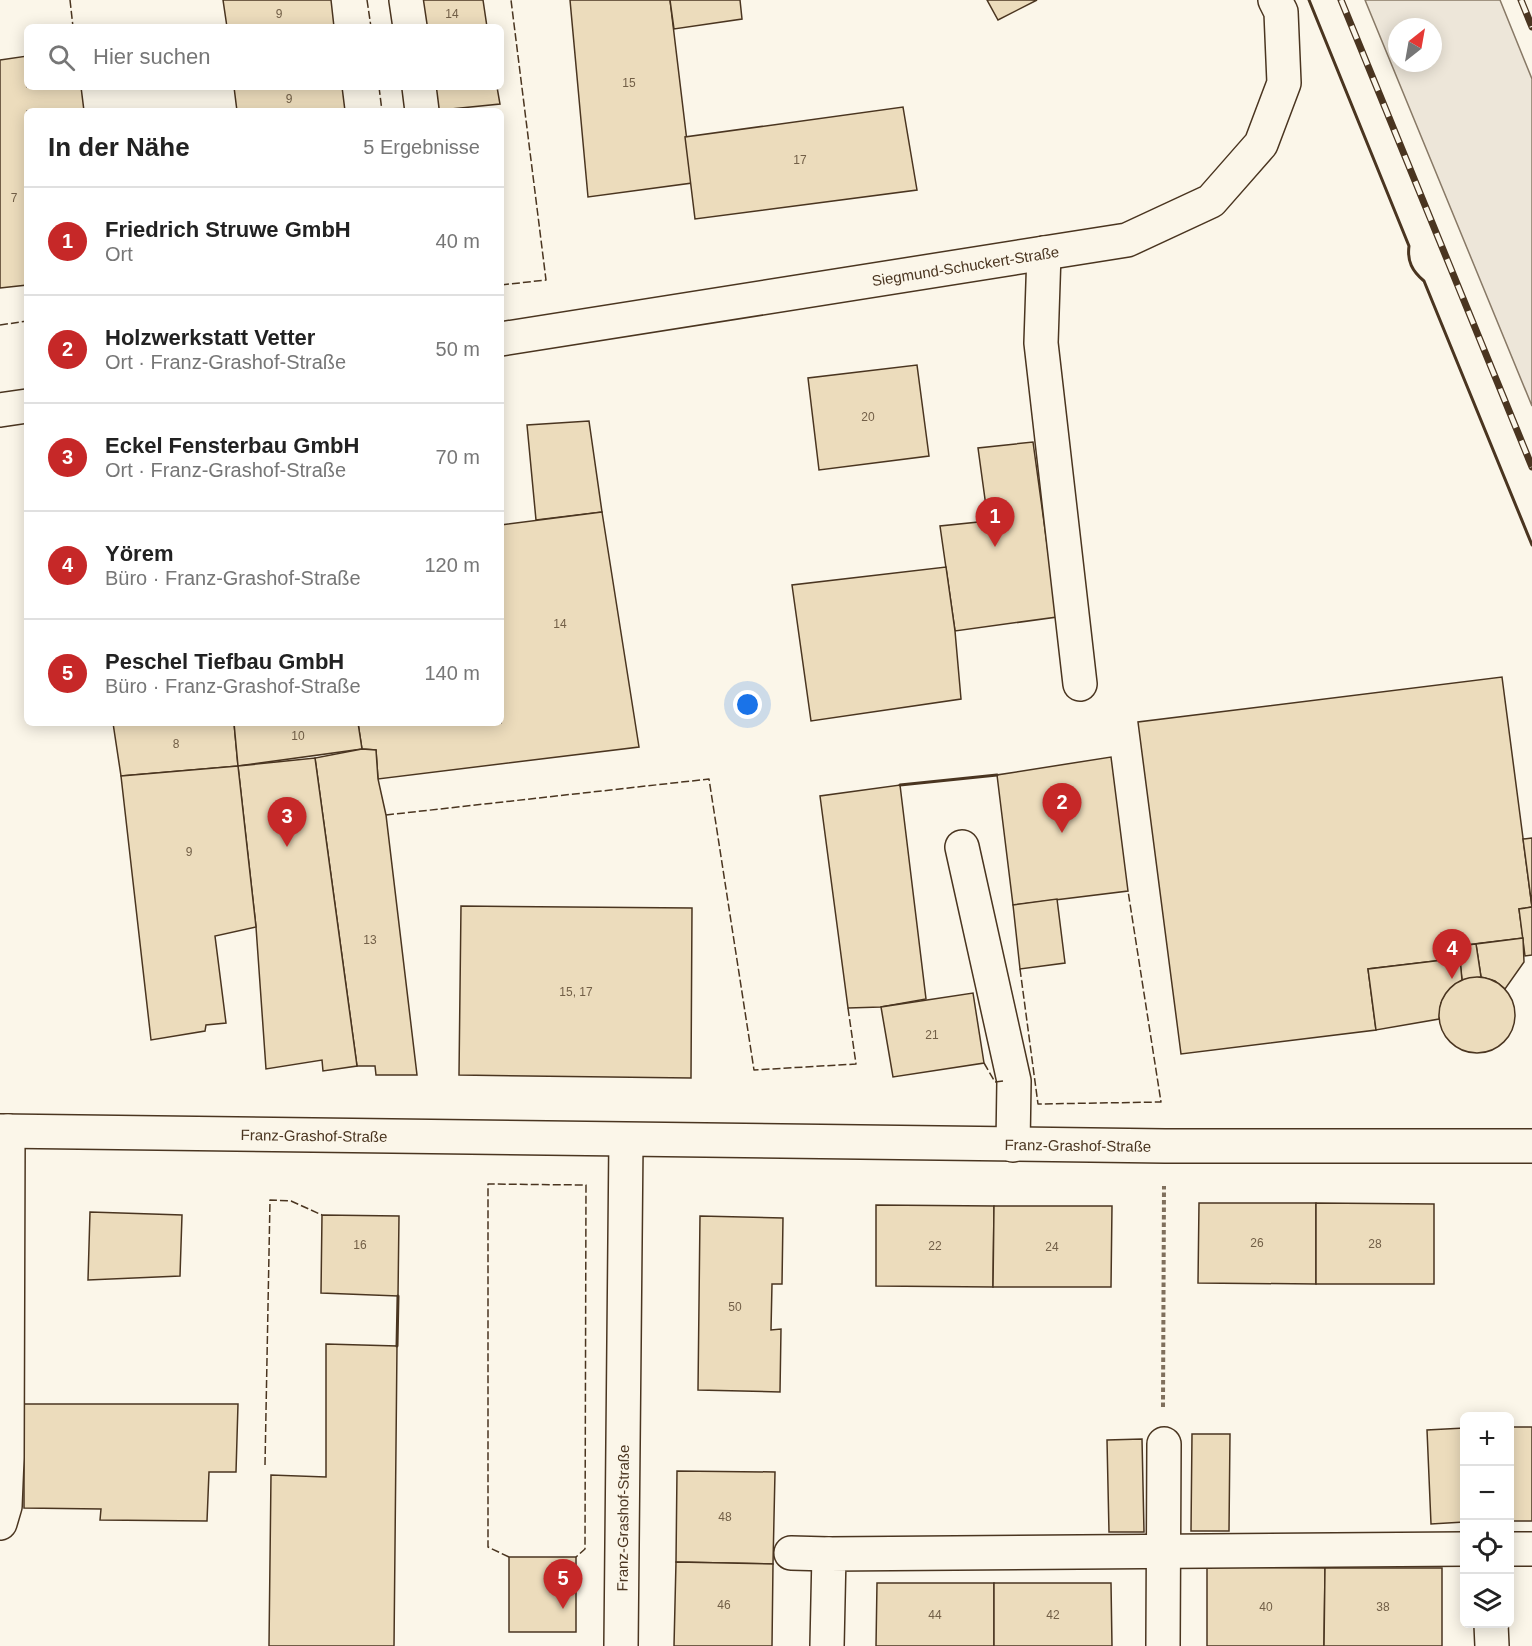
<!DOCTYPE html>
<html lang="de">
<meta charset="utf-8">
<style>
body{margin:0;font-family:Helvetica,sans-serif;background:#f6f6f6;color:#222}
.controls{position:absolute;right:18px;bottom:18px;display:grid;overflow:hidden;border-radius:9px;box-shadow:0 3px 15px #0003}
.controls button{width:54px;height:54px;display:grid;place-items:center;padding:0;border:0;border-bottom:2px solid #e0e0e0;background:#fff;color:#222;font:30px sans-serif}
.compass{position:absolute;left:1388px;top:18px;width:54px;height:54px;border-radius:50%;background:#fff;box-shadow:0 3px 15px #0003;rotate:31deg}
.you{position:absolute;left:748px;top:705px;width:21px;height:21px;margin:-15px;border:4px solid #fff;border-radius:50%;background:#1a73e8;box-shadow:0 0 0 9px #1a73e833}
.badge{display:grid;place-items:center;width:39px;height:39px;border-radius:50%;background:#c62828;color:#fff;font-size:20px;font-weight:700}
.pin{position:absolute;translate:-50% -50px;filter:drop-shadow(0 2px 3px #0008)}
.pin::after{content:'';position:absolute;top:32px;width:21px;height:18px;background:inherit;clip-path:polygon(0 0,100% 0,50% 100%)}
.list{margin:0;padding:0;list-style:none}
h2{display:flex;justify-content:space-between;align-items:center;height:78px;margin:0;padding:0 24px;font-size:26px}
h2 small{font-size:20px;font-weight:400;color:#767676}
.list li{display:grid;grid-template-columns:39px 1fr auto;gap:18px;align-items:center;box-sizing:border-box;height:108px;padding:0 24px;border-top:2px solid #e0e0e0}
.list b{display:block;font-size:22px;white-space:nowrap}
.list p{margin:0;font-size:20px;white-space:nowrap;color:#767676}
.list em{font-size:20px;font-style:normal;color:#767676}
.icon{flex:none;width:33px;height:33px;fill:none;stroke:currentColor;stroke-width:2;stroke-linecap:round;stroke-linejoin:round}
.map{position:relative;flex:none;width:1532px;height:1646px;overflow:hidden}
.search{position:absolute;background:#fff;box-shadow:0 3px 15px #0003;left:24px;top:24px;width:480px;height:66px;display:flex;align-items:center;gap:15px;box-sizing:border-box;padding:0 21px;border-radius:9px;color:#767676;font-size:22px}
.panel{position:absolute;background:#fff;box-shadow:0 3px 15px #0003;left:24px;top:108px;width:480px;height:618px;border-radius:9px}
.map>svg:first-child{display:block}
.green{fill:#ede6d9;stroke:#887966;stroke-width:1.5;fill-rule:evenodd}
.building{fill:#ecdcbc;stroke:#4a3520;stroke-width:1.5}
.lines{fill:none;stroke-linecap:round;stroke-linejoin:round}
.minor-casing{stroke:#4a3520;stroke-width:36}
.path{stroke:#7f6f5c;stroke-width:4;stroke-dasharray:4.5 3;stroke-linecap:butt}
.minor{stroke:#fbf6e9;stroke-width:33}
.rail-casing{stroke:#4a3520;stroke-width:7}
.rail{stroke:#fbf6e9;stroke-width:4.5;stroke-dasharray:14;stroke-linecap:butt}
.fence{stroke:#4a3520;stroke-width:1.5;stroke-dasharray:8 3;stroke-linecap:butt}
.wall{stroke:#4a3520;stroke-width:3}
.labels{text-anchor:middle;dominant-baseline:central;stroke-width:4.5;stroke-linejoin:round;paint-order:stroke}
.number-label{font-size:12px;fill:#725f47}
.street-label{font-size:15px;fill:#4a3520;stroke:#fbf6e9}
</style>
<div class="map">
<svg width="1532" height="1646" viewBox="0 0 1532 1646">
<rect width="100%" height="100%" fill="#fbf6e9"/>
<!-- green -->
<path class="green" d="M 1365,0 L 1500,0 L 1532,79 L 1532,406 ZM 1397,27 L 1433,27 L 1433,63 L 1397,63 Z"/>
<!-- building -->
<g class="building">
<path d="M 223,0 L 331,0 L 334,27 L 227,27 Z"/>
<path d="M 417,0 L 483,0 L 487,27 L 420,27 Z"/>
<path d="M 570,0 L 670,0 L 692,183 L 588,197 Z"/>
<path d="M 670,0 L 740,0 L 742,19 L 674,29 Z"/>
<path d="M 987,0 L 1037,0 L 998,20 Z"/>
<path d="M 27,56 L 27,87 L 81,87 L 84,111 L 27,111 L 27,285 L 0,288 L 0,60 Z"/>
<path d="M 234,87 L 342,87 L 345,111 L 237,111 Z"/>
<path d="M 428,87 L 497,87 L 500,104 L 431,111 Z"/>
<path d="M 903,107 L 917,190 L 695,219 L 685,137 Z"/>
<path d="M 917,365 L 929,456 L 819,470 L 808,378 Z"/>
<path d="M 589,421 L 602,512 L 536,520 L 527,425 Z"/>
<path d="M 1033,442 L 1057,617 L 955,631 L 940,526 L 988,521 L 978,448 Z"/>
<path d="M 602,512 L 639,747 L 378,779 L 376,750 L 362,749 L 358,723 L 501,723 L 501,525 Z"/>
<path d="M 946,567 L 955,631 L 961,699 L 811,721 L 792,585 Z"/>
<path d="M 1502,677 L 1532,907 L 1519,909 L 1523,938 L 1458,946 L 1460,958 L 1368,969 L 1376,1030 L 1181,1054 L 1138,722 Z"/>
<path d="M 113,723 L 234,723 L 238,766 L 121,776 Z"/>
<path d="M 234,723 L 358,723 L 362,749 L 238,766 Z"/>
<path d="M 362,749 L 376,750 L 378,779 L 386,815 L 417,1075 L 376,1075 L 375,1066 L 357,1066 L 315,758 Z"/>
<path d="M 1111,757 L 1128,891 L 1013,905 L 997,775 Z"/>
<path d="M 315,758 L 357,1066 L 323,1071 L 322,1060 L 266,1069 L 256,927 L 238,766 Z"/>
<path d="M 238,766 L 256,927 L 215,936 L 226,1023 L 206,1025 L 205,1031 L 151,1040 L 121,776 Z"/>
<path d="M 900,785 L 926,999 L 881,1007 L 848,1008 L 820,796 Z"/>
<path d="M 1532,838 L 1532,955 L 1525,956 L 1519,909 L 1532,907 L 1523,839 Z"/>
<path d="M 1057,899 L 1065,963 L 1020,969 L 1013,905 Z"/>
<path d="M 461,906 L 692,908 L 691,1078 L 459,1075 Z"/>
<path d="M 1523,938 L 1524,962 L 1505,989 L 1495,981 L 1481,977 L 1476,944 Z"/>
<path d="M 1476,944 L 1481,977 L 1462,980 L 1458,946 Z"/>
<path d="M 1460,958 L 1462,980 L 1452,987 L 1441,1003 L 1439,1019 L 1376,1030 L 1368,969 Z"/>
<circle cx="1477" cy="1015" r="38"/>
<path d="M 973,993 L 984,1063 L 893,1077 L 881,1007 Z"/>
<path d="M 1199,1203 L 1316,1203 L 1316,1284 L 1198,1283 Z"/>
<path d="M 1316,1203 L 1434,1204 L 1434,1284 L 1316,1284 Z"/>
<path d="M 876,1205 L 994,1206 L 993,1287 L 876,1286 Z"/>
<path d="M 994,1206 L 1112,1206 L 1111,1287 L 993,1287 Z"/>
<path d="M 90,1212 L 182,1215 L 180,1276 L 88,1280 Z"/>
<path d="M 322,1215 L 399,1216 L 398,1296 L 321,1293 Z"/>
<path d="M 700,1216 L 783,1218 L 782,1284 L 772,1284 L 771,1330 L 781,1329 L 780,1392 L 698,1390 Z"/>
<path d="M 326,1344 L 397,1346 L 394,1646 L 269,1646 L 271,1475 L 326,1477 Z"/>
<path d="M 24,1404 L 238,1404 L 236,1472 L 209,1472 L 207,1521 L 100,1520 L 101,1509 L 24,1508 Z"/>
<path d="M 1510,1427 L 1532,1427 L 1532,1521 L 1513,1521 Z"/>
<path d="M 1464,1428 L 1464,1522 L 1431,1524 L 1427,1430 Z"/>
<path d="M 1192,1434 L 1230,1434 L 1229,1531 L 1191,1531 Z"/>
<path d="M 1142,1439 L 1144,1532 L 1109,1532 L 1107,1440 Z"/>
<path d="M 677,1471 L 775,1472 L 773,1564 L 676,1562 Z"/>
<rect x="509" y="1557" width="67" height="75"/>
<path d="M 676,1562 L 773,1564 L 772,1646 L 674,1646 Z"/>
<path d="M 1207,1567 L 1325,1568 L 1324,1646 L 1207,1646 Z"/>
<path d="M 1325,1568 L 1442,1568 L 1442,1646 L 1324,1646 Z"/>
<path d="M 877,1583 L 994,1583 L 994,1646 L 876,1646 Z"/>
<path d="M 994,1583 L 1111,1583 L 1112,1646 L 994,1646 Z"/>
</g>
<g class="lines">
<defs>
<g id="minor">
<path d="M 406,0 L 410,27"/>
<path d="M 419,87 L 422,111"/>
<path d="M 1044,253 L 1041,343 L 1080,684"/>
<path id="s1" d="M 501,339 L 1127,240 L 1211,201 L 1261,144 L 1284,83 L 1281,12 L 1275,0"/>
<path d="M 0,410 L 27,406"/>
<path d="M 962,847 L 1014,1081 L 1013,1145"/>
<path id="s2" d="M 0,1131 L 1165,1146 L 1532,1146"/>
<path d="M 0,1523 L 5,1506 L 7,1458 L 8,1131"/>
<path d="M 1510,1549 L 1532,1549"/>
<path d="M 791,1553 L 829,1554"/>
<path d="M 1491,1624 L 1492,1646"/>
<path id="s3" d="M 621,1646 L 626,1140"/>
<path d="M 827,1646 L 829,1554 L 1464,1549"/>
<path d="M 1163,1646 L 1164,1444"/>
</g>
</defs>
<!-- minor casing -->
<use href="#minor" class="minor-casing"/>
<!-- path -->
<path class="path" d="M 1163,1407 L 1164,1186"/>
<!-- minor -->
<use href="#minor" class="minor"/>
<defs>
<g id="rail">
<path d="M 1341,0 L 1532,467"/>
<path d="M 1521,0 L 1532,27"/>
</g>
</defs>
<!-- rail casing -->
<use href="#rail" class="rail-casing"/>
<!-- rail -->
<use href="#rail" class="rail"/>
<!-- fence -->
<g class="fence">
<path d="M 70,0 L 73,27"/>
<path d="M 367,0 L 371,27"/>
<path d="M 379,87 L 382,111"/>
<path d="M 501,285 L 546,280 L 511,0"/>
<path d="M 0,325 L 27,321"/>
<path d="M 386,815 L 709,779 L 754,1070 L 856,1064 L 848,1008"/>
<path d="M 1020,969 L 1038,1104 L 1161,1102 L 1128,891"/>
<path d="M 984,1063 L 995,1082 L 1003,1081"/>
<path d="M 265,1465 L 270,1200 L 291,1201 L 322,1215"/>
<path d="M 509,1557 L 488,1547 L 488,1184 L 586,1185 L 585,1549 L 576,1557"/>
</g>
<!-- wall -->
<g class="wall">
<path d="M 1309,0 L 1409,246 C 1407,261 1412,271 1424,281 L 1532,545"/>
<path d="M 900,785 L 997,775"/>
<path d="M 397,1346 L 398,1296"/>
</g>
</g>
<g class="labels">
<!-- number labels -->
<g class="number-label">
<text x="279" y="14">9</text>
<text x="452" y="14">14</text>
<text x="629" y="83">15</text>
<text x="289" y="99">9</text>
<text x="800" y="160">17</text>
<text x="14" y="198">7</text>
<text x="868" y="417">20</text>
<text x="560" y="624">14</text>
<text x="298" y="736">10</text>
<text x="176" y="744">8</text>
<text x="189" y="852">9</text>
<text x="370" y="940">13</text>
<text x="576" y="992">15, 17</text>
<text x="932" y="1035">21</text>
<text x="1257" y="1243">26</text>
<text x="1375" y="1244">28</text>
<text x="360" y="1245">16</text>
<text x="935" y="1246">22</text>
<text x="1052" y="1247">24</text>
<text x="735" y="1307">50</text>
<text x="725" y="1517">48</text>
<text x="724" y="1605">46</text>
<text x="1266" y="1607">40</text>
<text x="1383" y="1607">38</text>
<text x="935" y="1615">44</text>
<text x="1053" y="1615">42</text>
</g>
<!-- street labels -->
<g class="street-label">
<text stroke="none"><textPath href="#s1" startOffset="470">Siegmund-Schuckert-Straße</textPath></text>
<text stroke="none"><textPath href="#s2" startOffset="314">Franz-Grashof-Straße</textPath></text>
<text stroke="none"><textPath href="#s2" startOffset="1078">Franz-Grashof-Straße</textPath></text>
<text stroke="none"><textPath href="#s3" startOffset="128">Franz-Grashof-Straße</textPath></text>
</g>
</g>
</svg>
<div class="controls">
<button>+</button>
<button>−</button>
<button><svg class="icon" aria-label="locate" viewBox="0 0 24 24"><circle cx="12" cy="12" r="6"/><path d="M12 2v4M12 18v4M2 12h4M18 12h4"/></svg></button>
<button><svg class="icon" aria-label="layers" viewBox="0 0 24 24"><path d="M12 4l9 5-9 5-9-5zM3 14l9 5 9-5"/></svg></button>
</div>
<svg class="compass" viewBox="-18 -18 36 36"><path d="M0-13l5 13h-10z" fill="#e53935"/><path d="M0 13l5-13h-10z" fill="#767676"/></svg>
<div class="you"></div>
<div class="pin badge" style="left:995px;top:547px">1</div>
<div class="pin badge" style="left:1062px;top:833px">2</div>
<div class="pin badge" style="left:287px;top:847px">3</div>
<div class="pin badge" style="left:1452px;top:979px">4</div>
<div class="pin badge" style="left:563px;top:1609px">5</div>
<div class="search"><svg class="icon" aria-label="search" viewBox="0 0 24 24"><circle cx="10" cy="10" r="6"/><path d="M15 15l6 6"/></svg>Hier suchen</div>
<section class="panel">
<h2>In der Nähe<small>5 Ergebnisse</small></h2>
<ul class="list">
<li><span class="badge">1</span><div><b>Friedrich Struwe GmbH</b><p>Ort</p></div><em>40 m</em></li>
<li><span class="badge">2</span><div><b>Holzwerkstatt Vetter</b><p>Ort · Franz-Grashof-Straße</p></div><em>50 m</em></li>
<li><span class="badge">3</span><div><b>Eckel Fensterbau GmbH</b><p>Ort · Franz-Grashof-Straße</p></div><em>70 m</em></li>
<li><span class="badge">4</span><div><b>Yörem</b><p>Büro · Franz-Grashof-Straße</p></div><em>120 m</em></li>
<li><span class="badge">5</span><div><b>Peschel Tiefbau GmbH</b><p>Büro · Franz-Grashof-Straße</p></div><em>140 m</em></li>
</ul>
</section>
</div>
